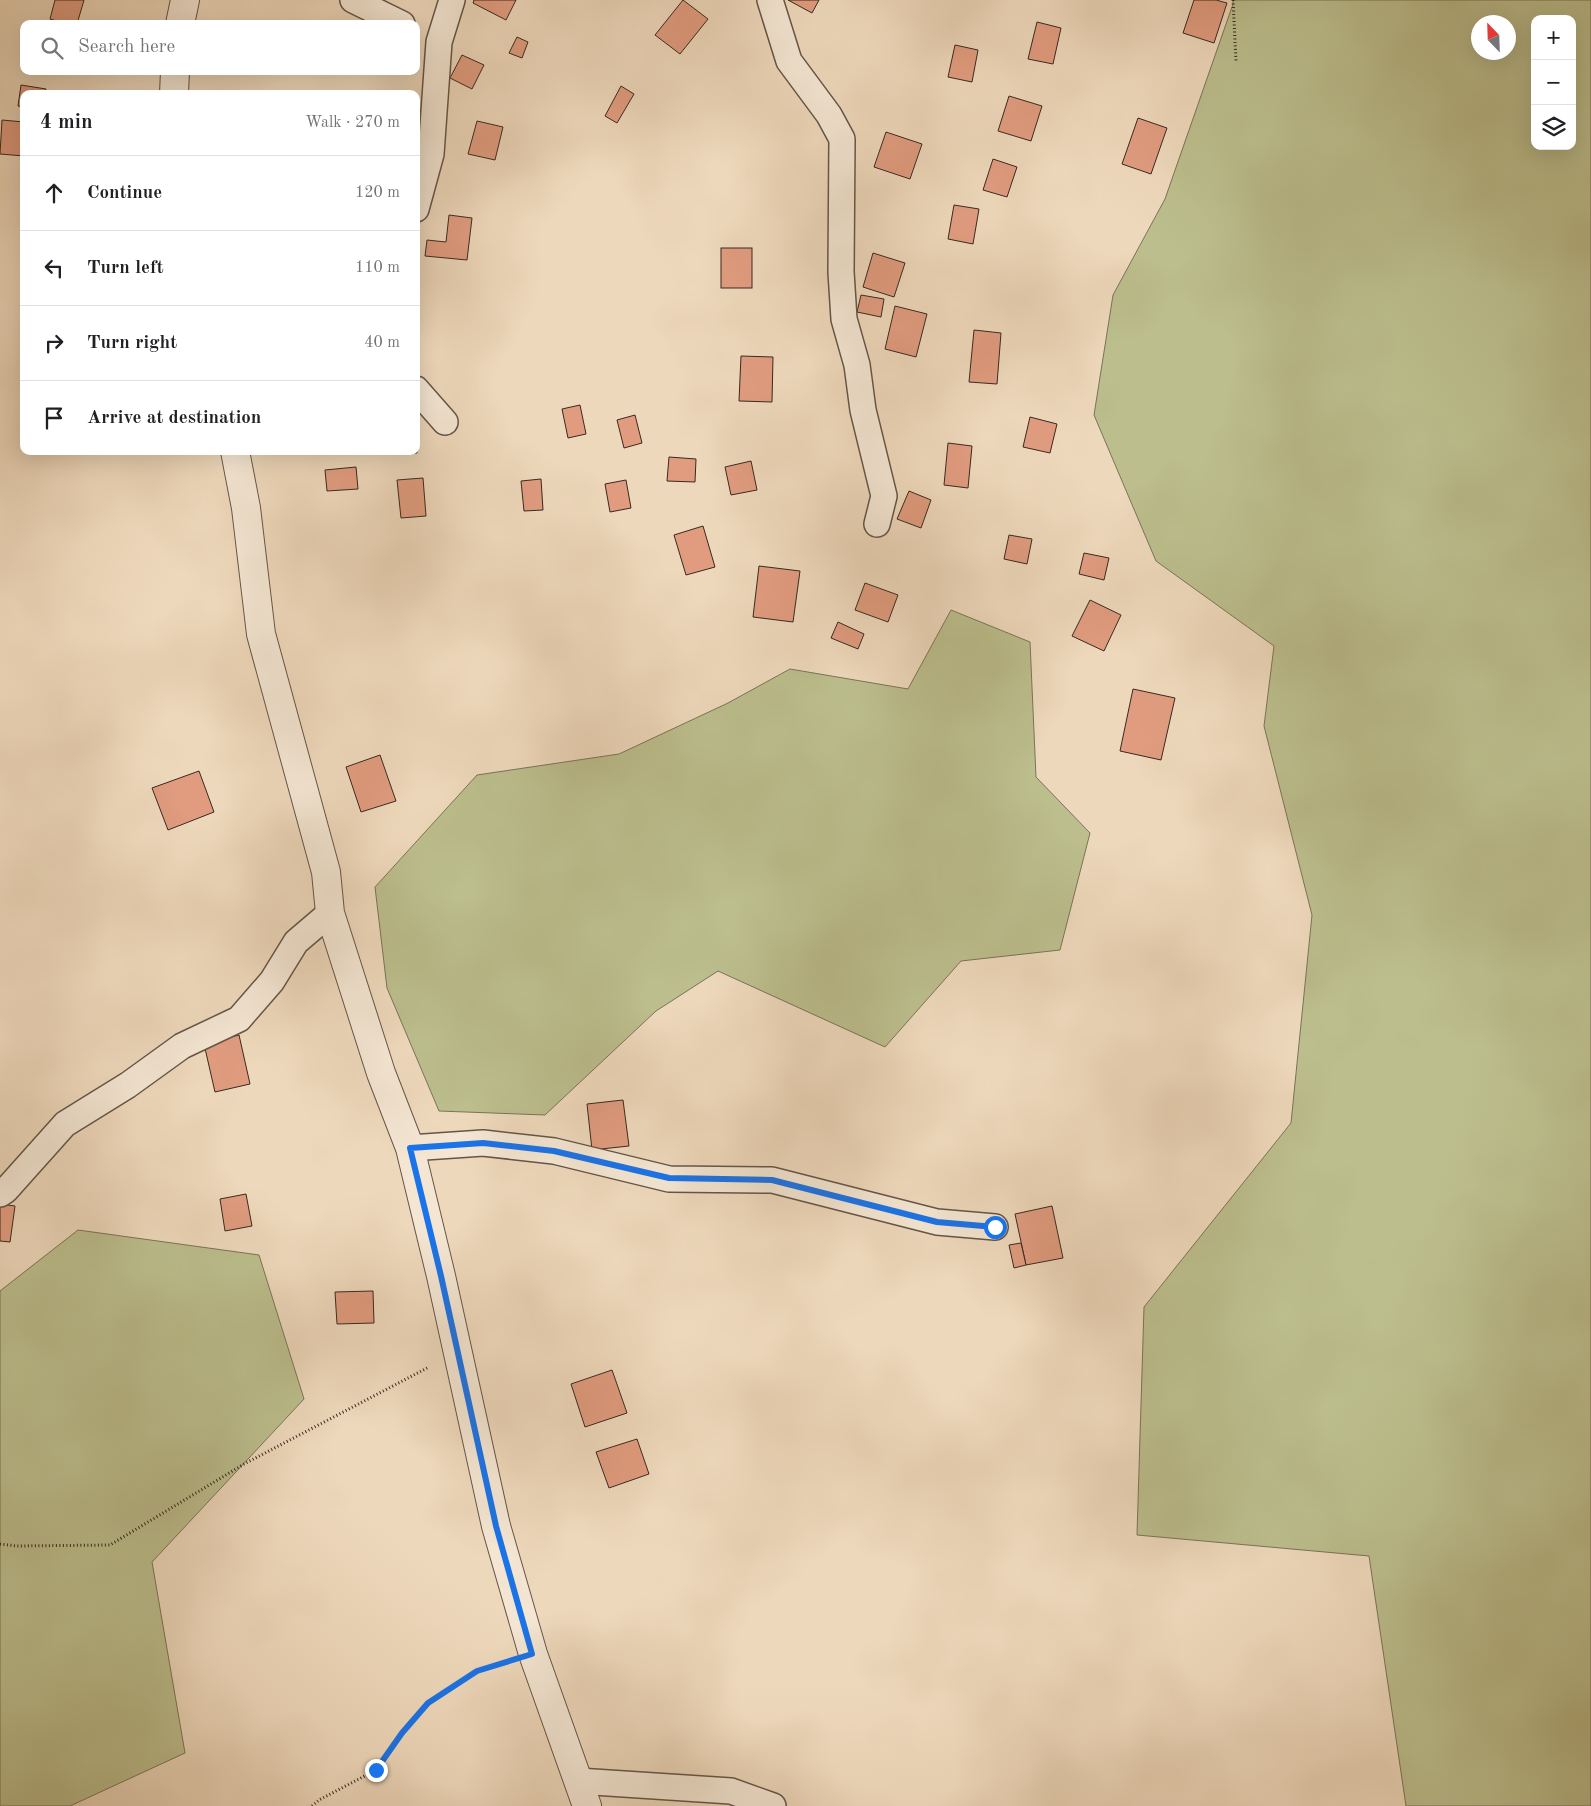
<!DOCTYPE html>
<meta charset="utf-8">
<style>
body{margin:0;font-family:"Old Standard TT",serif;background:#f2f2f2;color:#202124}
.controls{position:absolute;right:15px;top:15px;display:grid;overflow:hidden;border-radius:10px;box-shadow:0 5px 20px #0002}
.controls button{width:45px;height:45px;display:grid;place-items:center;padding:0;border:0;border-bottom:1px solid #e0e0e0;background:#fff;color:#202124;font:25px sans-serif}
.compass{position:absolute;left:1471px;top:15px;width:45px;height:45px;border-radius:50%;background:#fff;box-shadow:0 5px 20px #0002;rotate:337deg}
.stop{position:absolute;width:15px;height:15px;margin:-11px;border:4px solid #1a73e8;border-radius:50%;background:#fff}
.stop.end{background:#1a73e8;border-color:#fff;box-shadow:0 1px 5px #0008}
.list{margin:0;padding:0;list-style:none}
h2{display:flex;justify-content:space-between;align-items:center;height:65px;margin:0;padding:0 20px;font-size:21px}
h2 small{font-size:16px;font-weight:400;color:#757577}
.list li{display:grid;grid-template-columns:32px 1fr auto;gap:15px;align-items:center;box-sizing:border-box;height:75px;padding:0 20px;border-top:1px solid #e0e0e0}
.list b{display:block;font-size:19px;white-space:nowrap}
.list em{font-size:16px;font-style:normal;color:#757577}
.icon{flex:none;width:28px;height:28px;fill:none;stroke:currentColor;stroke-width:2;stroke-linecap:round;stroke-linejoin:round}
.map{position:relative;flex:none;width:1591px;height:1806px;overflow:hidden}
.search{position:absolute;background:#fff;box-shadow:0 5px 20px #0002;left:20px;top:20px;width:400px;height:55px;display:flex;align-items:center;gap:12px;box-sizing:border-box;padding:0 18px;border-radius:10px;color:#757577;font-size:19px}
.panel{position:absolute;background:#fff;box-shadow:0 5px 20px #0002;left:20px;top:90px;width:400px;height:365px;border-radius:10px}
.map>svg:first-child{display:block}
.green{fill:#bcbe8d;stroke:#797458;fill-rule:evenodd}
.building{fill:#e19c7f;stroke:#362922}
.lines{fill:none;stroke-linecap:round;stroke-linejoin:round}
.minor-casing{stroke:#645548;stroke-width:28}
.tertiary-casing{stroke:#645548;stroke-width:30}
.path{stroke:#362922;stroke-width:3;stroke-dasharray:1 2.5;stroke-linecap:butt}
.minor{stroke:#f4e6d3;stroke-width:25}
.tertiary{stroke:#f4e6d3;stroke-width:28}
.route{stroke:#1a73e8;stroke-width:6}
</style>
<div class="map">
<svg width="1591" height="1806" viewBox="0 0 1591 1806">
<rect width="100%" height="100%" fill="#eed8bb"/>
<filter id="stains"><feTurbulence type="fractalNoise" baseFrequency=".004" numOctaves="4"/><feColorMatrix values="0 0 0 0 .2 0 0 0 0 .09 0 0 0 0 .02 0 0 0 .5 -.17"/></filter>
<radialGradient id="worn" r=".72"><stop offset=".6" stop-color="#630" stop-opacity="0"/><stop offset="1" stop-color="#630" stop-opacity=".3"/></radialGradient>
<!-- green -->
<g class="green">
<path d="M 1233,0 L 1591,0 L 1591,1806 L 1406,1806 L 1369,1556 L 1137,1535 L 1144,1307 L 1291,1123 L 1312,915 L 1264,726 L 1274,646 L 1156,561 L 1094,415 L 1113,295 L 1165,199 L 1233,4 ZM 1535,19 L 1572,19 L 1572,146 L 1535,146 ZM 1508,22 L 1508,52 L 1478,52 L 1478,22 Z"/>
<path d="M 951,610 L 1030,642 L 1036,777 L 1090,833 L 1060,950 L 961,961 L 885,1047 L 718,971 L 656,1011 L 545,1115 L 439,1111 L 387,988 L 375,887 L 477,775 L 619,754 L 728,703 L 790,669 L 908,689 Z"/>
<path d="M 78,1230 L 259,1255 L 304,1399 L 152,1562 L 185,1753 L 70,1806 L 0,1806 L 0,1291 Z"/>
</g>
<!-- building -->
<g class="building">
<path d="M 55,0 L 84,0 L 77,24 L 66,24 L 50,19 Z"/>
<path d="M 474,0 L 516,0 L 506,20 L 473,3 Z"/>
<path d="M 683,0 L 708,19 L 680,54 L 655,35 Z"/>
<path d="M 788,0 L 819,0 L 812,13 Z"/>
<path d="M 1194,0 L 1216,0 L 1227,3 L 1214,43 L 1183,33 Z"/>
<path d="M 1037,22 L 1061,28 L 1053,64 L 1028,59 Z"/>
<path d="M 517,37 L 528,42 L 522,58 L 509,53 Z"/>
<path d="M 955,45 L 978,50 L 972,82 L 948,77 Z"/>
<path d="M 462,55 L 484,65 L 472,89 L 450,78 Z"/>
<path d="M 21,85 L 46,89 L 45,94 L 24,94 L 24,107 L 18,106 Z"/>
<path d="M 621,86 L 634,94 L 617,123 L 605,116 Z"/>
<path d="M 1009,96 L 1042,106 L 1031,141 L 998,131 Z"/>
<path d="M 1138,118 L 1167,128 L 1151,174 L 1122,164 Z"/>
<path d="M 2,120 L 24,122 L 24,156 L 0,154 Z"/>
<path d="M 477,121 L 503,127 L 495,160 L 468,154 Z"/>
<path d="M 886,132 L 922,144 L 910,179 L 874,167 Z"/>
<path d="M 993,159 L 1017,167 L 1007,197 L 983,190 Z"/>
<path d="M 954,205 L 979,209 L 973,244 L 948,239 Z"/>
<path d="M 449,215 L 472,218 L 467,260 L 425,256 L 427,240 L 446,242 Z"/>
<rect x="721" y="248" width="31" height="40"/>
<path d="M 873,253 L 905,263 L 894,297 L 863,287 Z"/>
<path d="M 861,295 L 884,299 L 881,317 L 857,312 Z"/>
<path d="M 895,306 L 927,314 L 916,357 L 885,349 Z"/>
<path d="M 974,330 L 1001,333 L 997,384 L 969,382 Z"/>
<path d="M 741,356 L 773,357 L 772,402 L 739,401 Z"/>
<path d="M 580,405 L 586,434 L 568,438 L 562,409 Z"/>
<path d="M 635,415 L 642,443 L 624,448 L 617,420 Z"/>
<path d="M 1030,417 L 1057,424 L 1050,453 L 1023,447 Z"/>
<path d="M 416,419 L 417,453 L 348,454 L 348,451 L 416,451 Z"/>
<path d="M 948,443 L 972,446 L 968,488 L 944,485 Z"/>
<path d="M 669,457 L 696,459 L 695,482 L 667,481 Z"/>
<path d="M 751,461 L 757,490 L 731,495 L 725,467 Z"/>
<path d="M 356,467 L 358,489 L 327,491 L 325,470 Z"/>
<path d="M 423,478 L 426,516 L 401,518 L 397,480 Z"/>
<path d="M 541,479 L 543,510 L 524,511 L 521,481 Z"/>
<path d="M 626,480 L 631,508 L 610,512 L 605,484 Z"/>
<path d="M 909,491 L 931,500 L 921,528 L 897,519 Z"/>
<path d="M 703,526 L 715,567 L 686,575 L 674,535 Z"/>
<path d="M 1009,535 L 1032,539 L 1027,564 L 1004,559 Z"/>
<path d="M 1084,553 L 1109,558 L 1104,580 L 1079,574 Z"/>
<path d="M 759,566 L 800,571 L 793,622 L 753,617 Z"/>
<path d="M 865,583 L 898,595 L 888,622 L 855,610 Z"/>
<path d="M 1090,600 L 1121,615 L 1104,651 L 1072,636 Z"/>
<path d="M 838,622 L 864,634 L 858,649 L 831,638 Z"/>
<path d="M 1133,689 L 1175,698 L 1161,760 L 1120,751 Z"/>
<path d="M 380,755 L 396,801 L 361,812 L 346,767 Z"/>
<path d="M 199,771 L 214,812 L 168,830 L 152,788 Z"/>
<path d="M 239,1035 L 250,1084 L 215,1092 L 204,1044 Z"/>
<path d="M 623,1100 L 629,1146 L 592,1150 L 587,1104 Z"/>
<path d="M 246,1194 L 252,1226 L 225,1231 L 220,1199 Z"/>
<path d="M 0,1204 L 15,1206 L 10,1242 L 0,1241 Z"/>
<path d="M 1052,1206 L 1063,1258 L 1026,1265 L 1015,1214 Z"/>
<path d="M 1021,1243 L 1026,1265 L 1014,1268 L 1009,1245 Z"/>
<path d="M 373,1291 L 374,1323 L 337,1324 L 335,1292 Z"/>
<path d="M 612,1370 L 627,1413 L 585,1427 L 571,1384 Z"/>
<path d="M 637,1439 L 649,1474 L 609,1488 L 596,1452 Z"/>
</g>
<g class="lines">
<defs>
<g id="minor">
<path d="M 353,0 L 402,24"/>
<path d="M 770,0 L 789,61 L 829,115 L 842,139 L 841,272 L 844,319 L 857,365 L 863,410 L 884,496 L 877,524"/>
<path d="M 416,209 L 431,154 L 439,42 L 452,0"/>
<path d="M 416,389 L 445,422"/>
<path d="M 410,1148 L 483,1143 L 554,1151 L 669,1179 L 772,1180 L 937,1222 L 995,1227"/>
<path d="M 0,1194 L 6,1190 L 65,1124 L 128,1085 L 182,1046 L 239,1019 L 272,981 L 296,942 L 330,913"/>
<path d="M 578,1781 L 731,1791 L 773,1806"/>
</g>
<g id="tertiary">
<path d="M 180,24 L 185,0"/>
<path d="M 174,94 L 175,71"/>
<path d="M 235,451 L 246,508 L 261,634 L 326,872 L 330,913 L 381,1073 L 410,1148 L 441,1276 L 496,1526 L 533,1654 L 587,1806"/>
</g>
</defs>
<!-- minor casing -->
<use href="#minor" class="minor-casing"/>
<!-- tertiary casing -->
<use href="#tertiary" class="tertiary-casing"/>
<!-- path -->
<g class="path">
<path d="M 1233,0 L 1236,61"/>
<path d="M 0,1544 L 17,1546 L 110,1545 L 244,1464 L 429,1367"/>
<path d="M 312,1806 L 319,1800 L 376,1770 L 401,1733 L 428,1703 L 477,1671 L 503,1663"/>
</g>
<!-- minor -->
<use href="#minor" class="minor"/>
<!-- tertiary -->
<use href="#tertiary" class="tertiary"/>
</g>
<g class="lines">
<!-- route -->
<path class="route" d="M 376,1770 L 402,1733 L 428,1703 L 477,1671 L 532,1654 L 496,1526 L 441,1276 L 410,1148 L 483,1143 L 554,1151 L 669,1178 L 772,1180 L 937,1222 L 995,1227"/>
</g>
<rect width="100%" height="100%" filter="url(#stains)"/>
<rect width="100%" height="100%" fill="url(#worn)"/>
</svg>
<div class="controls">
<button>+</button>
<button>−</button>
<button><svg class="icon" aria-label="layers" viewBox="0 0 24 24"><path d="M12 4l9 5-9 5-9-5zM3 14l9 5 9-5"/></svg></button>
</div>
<svg class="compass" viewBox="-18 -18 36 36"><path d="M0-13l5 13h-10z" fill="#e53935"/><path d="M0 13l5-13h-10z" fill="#757577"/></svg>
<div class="stop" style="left:995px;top:1227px"></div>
<div class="stop end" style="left:376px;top:1770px"></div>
<div class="search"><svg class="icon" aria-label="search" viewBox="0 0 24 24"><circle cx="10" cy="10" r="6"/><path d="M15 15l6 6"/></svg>Search here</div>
<section class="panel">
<h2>4 min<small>Walk · 270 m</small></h2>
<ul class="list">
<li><svg class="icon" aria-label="ahead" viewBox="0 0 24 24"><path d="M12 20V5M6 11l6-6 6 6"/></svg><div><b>Continue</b></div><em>120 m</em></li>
<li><svg class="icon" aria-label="left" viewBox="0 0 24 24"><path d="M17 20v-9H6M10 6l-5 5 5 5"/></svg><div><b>Turn left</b></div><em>110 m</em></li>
<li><svg class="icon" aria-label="right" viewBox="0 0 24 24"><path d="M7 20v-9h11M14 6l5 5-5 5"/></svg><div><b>Turn right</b></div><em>40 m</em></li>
<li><svg class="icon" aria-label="arrive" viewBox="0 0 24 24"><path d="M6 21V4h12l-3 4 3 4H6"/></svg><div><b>Arrive at destination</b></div></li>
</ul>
</section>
</div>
